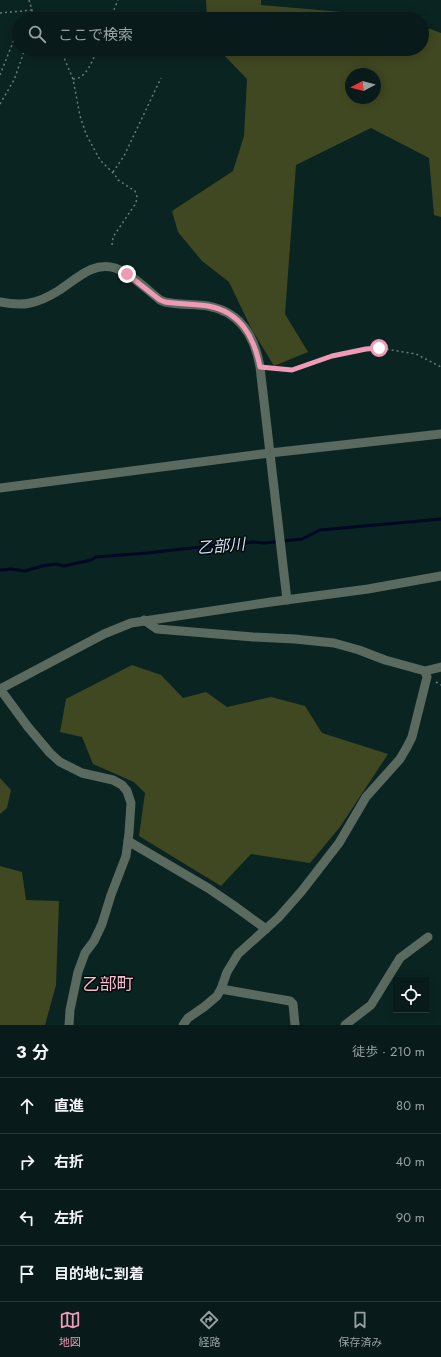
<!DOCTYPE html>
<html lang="ja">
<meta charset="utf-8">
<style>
body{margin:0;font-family:Jost,"Noto Sans JP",sans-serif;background:#112423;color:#f1f3f6}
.controls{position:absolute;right:12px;bottom:12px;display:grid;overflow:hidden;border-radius:0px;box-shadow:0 2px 10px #0003}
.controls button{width:36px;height:36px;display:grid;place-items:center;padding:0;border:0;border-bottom:1px solid #293939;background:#081b1a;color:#f1f3f6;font:20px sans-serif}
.compass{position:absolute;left:345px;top:68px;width:36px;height:36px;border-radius:50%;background:#081b1a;box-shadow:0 2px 10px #0003;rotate:263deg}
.stop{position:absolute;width:12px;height:12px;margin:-9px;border:3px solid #f09ab6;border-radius:50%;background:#fff}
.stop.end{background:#f09ab6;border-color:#fff;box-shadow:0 1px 4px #0008}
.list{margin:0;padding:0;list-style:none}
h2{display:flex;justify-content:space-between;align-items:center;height:52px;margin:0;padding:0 16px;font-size:17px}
h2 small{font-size:13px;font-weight:400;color:#98a1a2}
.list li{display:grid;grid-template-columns:26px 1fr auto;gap:12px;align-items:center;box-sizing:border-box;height:56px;padding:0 16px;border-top:1px solid #293939}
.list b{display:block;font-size:15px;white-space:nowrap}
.list em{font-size:13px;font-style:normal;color:#98a1a2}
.icon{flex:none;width:22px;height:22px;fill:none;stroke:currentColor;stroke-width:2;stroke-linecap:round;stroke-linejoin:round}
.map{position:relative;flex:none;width:441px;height:1025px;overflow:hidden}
.search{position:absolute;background:#081b1a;box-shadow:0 2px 10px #0003;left:12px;right:12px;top:12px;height:44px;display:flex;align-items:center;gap:10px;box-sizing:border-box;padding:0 14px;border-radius:22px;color:#98a1a2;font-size:15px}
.sheet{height:276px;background:#081b1a}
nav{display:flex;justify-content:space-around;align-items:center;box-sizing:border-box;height:56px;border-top:1px solid #293939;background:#081b1a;font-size:11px;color:#98a1a2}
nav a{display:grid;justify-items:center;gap:2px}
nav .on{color:#f09ab6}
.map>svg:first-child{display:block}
.forest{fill:#404821;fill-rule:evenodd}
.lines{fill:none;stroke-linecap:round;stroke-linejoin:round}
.stream{stroke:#000823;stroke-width:3}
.path{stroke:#667c7a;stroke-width:1.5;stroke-dasharray:2 3;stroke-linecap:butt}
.minor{stroke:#5a6a5e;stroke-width:9}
.route{stroke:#f09ab6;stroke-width:5}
.labels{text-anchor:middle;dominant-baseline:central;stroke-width:3;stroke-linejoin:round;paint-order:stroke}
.water-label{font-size:16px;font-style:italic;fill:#cedff6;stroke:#030b0a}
.quarter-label{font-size:17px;fill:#fbb9cd;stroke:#030b0a}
</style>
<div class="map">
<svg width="441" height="1025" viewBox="0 0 441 1025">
<rect width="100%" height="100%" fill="#0a2422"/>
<!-- forest -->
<g class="forest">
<path d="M 206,0 L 261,0 L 261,5 L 400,17 L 406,19 L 207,19 Z"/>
<path d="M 422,26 L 441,33 L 441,217 L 434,215 L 429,158 L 371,128 L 296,165 L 285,314 L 308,352 L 274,366 L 251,328 L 229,282 L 202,261 L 178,232 L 172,211 L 233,171 L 244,136 L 247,79 L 218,49 L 422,49 ZM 351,74 L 375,74 L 375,98 L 351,98 Z"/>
<path d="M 132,665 L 161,675 L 183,698 L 206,692 L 227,707 L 271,697 L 305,706 L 322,733 L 388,754 L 340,827 L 310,863 L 251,854 L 221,886 L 139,836 L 145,793 L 134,782 L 93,764 L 82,737 L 60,732 L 66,699 Z"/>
<path d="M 0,778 L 11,790 L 7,808 L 0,814 Z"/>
<path d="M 0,866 L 22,872 L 26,900 L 59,901 L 56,985 L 45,1025 L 0,1025 Z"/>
</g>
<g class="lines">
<!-- stream -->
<path class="stream" d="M 0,570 L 11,569 L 25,571 L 42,566 L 56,564 L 64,566 L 91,560 L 96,557 L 147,553 L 218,545 L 229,545 L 253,542 L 264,543 L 302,539 L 320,530 L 441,519"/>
<!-- path -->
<g class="path">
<path d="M 29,0 L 32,10 L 32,19"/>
<path d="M 0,13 L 32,10"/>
<path d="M 22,19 L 23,17"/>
<path d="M 36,19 L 43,19"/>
<path d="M 110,19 L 118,0"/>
<path d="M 62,49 L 65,60 L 73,79 L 80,116 L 86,134 L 100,160 L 115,175 L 118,180 L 135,191 L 137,197 L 136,203 L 113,237 L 112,245"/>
<path d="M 0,75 L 19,27"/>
<path d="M 73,79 C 87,79 92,60 98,49"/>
<path d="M 0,104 L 14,80 L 25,49"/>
<path d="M 113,172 L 124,156 L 161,78"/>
<path d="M 270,369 L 292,370 L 332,356 L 366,349 L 379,348 L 416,354 L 441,367"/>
<path d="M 436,682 L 441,685"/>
</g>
<!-- minor -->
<g class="minor">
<path d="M 0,302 C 10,304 21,305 30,303 C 40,301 50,296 58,291 C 76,280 92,261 115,268 C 132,274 146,289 160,300 L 165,302 C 179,305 194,304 208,306 C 241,312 255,337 260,367 L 287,600"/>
<path d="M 0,488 L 270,453 L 441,434"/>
<path d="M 144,620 L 157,629 L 253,637 L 295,639 L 334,643 L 359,650 L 385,660 L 425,671 L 441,667"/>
<path d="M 0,689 L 104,634 L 131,623 L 271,602 L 368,589 L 441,576"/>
<path d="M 0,689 L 28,727 L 50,753 L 60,762 L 82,773 L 113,780 L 122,785 L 127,791 L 131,803 L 129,833 L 126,856 L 111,895 L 102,924 L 94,941 L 85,953 L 78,972 L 70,1010 L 69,1025"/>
<path d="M 128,841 L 208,888 L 233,905 L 266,929"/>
<path d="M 221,989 L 290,1001 L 293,1004 L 295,1025"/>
<path d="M 183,1025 L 188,1018 L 204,1007 L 217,996 L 221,989 L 227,972 L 238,954 L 278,918 L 301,892 L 339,843 L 366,797 L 400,759 L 407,747 L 412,737 L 427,677 L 425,671"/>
<path d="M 345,1025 L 371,1005 L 400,958 L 428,937"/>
</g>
</g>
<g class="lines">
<!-- route -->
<path class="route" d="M 127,274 L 160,300 L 165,302 C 179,304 194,304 208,306 C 241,312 254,337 260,367 L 292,370 L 332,356 L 366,349 L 379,348"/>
</g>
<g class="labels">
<!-- water labels -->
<g class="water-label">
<text transform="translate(221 546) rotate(-5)">乙部川</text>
</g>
<!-- quarter labels -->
<g class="quarter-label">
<text x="108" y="984">乙部町</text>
</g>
</g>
</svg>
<div class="controls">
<button><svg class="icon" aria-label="locate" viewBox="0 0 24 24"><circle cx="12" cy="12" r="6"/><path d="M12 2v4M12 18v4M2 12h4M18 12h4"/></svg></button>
</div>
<svg class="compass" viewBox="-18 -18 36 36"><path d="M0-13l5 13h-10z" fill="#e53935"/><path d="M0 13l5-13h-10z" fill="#98a1a2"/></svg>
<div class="stop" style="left:379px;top:348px"></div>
<div class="stop end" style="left:127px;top:274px"></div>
<div class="search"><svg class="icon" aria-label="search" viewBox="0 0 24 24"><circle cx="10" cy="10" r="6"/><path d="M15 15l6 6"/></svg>ここで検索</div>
</div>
<section class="sheet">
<h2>3 分<small>徒歩 · 210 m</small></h2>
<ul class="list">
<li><svg class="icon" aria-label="ahead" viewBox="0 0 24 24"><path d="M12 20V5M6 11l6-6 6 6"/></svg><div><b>直進</b></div><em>80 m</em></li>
<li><svg class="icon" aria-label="right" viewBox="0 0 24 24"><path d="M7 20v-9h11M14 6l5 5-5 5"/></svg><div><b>右折</b></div><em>40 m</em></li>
<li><svg class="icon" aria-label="left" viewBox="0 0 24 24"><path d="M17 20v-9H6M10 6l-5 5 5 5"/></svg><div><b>左折</b></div><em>90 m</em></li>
<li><svg class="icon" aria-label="arrive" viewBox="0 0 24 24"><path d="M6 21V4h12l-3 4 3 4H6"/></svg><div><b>目的地に到着</b></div></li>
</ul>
</section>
<nav>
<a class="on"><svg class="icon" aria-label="map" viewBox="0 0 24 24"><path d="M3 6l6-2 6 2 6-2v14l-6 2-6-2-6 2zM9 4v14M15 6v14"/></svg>地図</a>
<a><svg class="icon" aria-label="directions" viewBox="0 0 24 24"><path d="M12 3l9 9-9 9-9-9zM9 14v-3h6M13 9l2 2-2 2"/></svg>経路</a>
<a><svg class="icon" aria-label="saved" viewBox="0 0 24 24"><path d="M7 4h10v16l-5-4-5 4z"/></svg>保存済み</a>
</nav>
